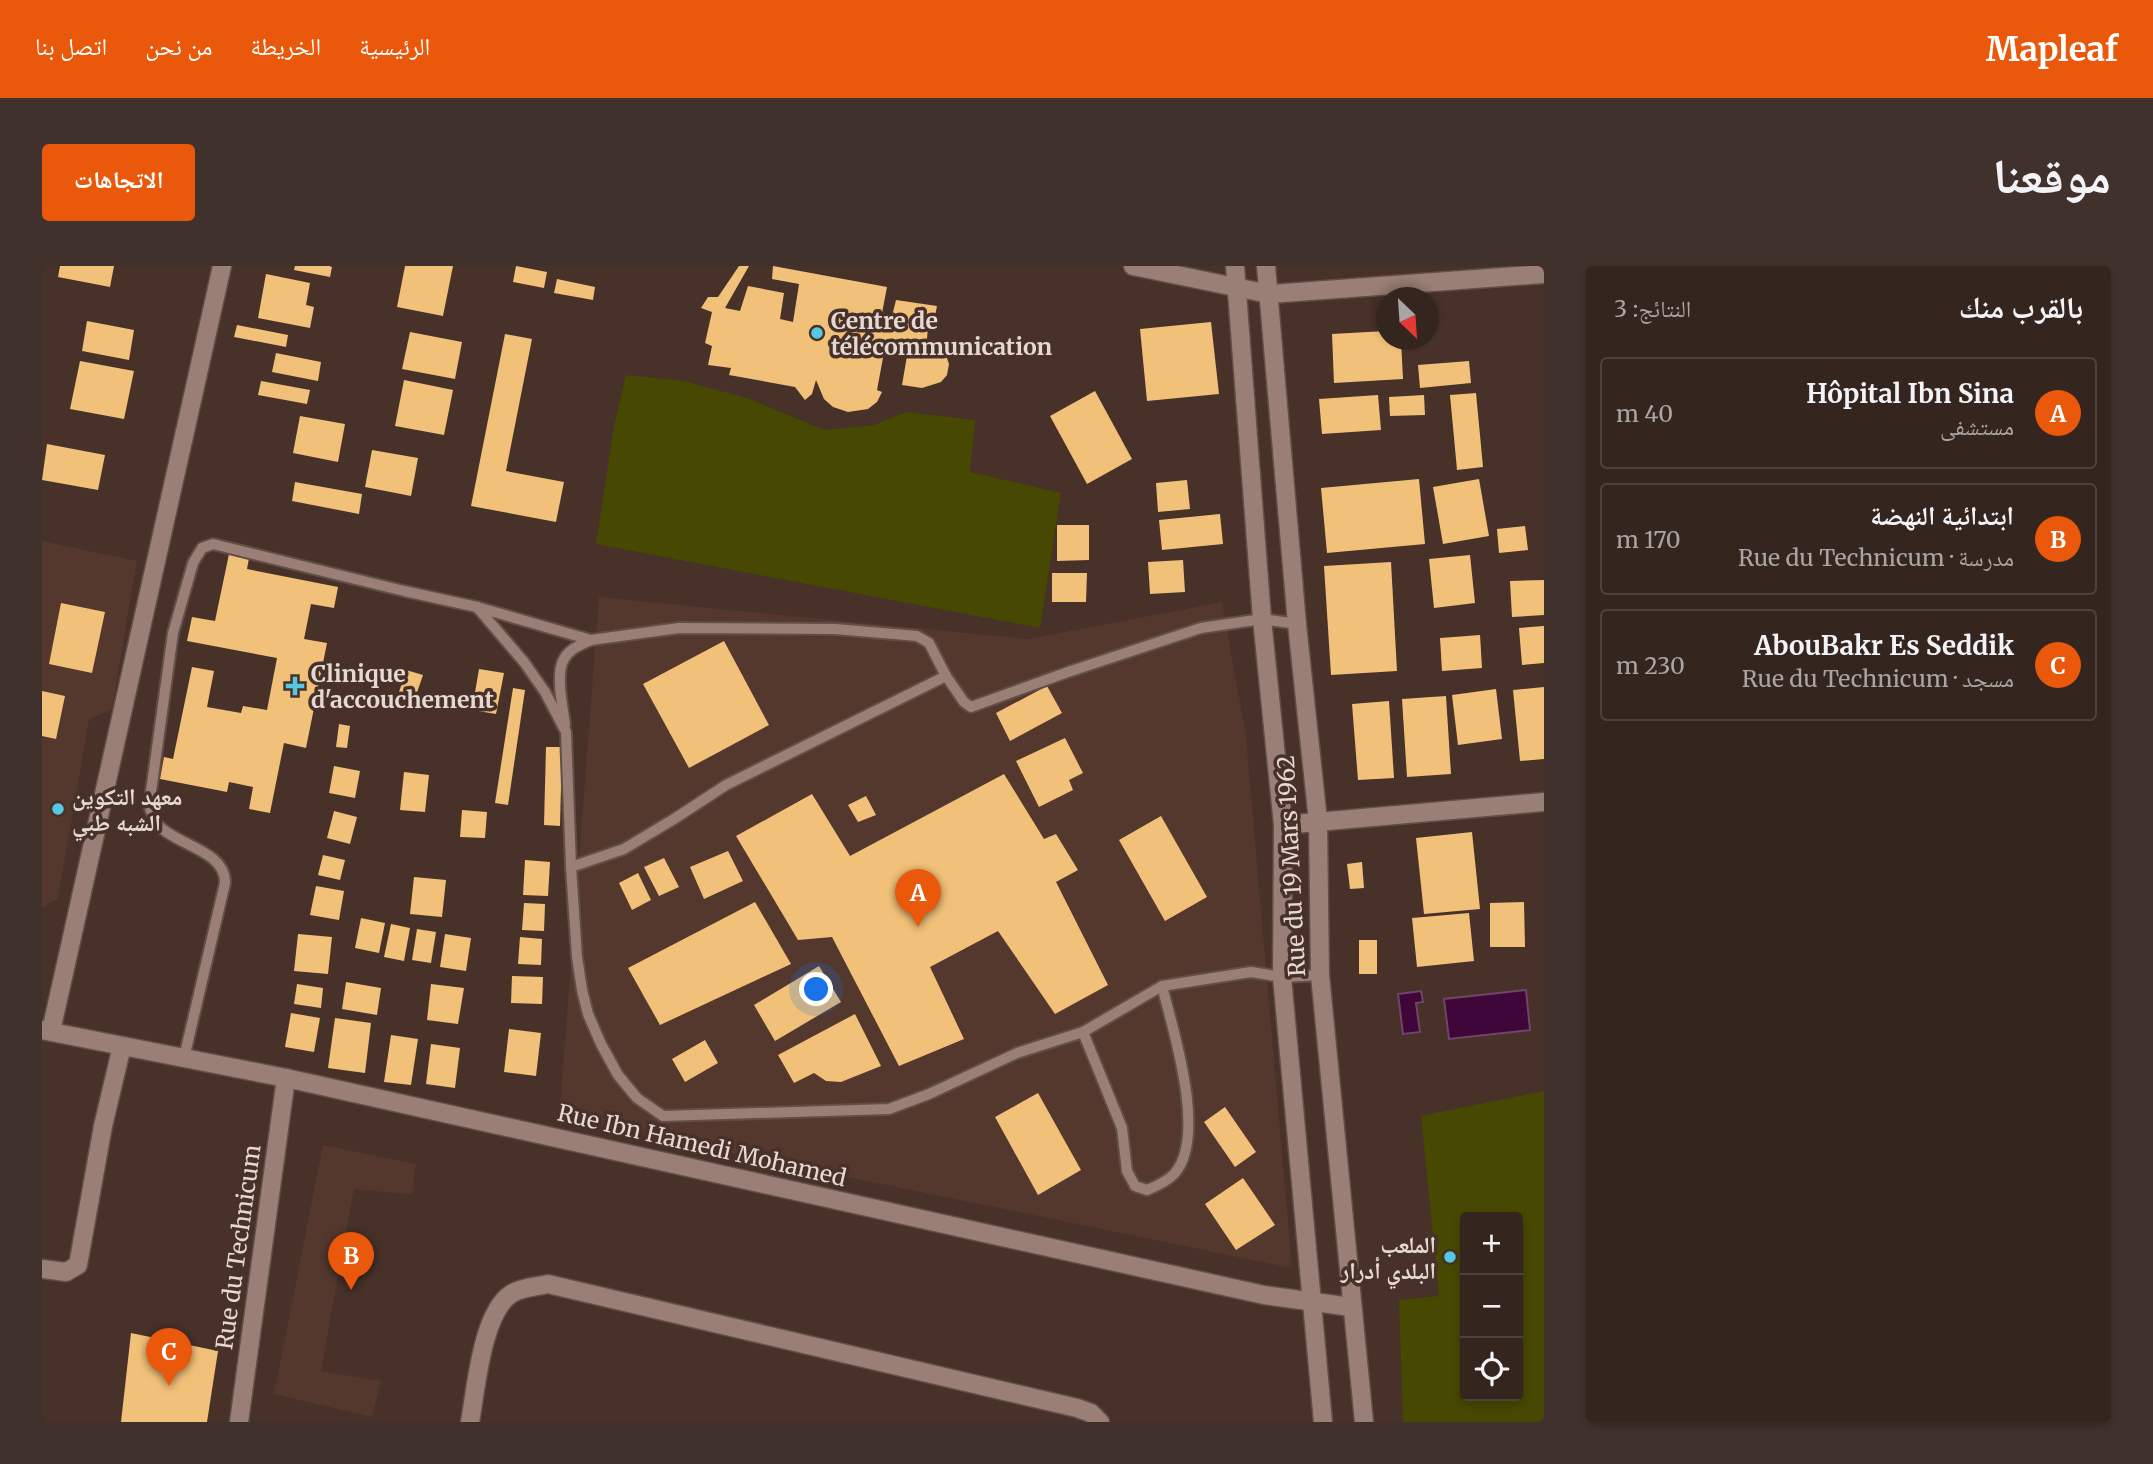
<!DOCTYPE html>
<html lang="ar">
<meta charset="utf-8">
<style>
body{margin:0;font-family:Merriweather,"Noto Naskh Arabic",serif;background:#40312c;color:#f1f3f6;direction:rtl}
.controls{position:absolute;right:21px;bottom:21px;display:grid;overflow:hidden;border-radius:7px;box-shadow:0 4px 10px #0003}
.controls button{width:63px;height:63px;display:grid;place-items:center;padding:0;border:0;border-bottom:2px solid #4f423d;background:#35251f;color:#f1f3f6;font:35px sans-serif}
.compass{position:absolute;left:1334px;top:21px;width:63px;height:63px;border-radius:50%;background:#35251f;box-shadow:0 4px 10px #0003;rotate:155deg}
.you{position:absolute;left:775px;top:724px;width:24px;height:24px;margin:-18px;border:5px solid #fff;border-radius:50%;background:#1a73e8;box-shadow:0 0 0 10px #1a73e833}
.badge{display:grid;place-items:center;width:46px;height:46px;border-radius:50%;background:#ea580c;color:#fff;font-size:23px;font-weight:700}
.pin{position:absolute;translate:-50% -58px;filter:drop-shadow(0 2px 4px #0008)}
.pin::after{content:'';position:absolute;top:37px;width:24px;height:21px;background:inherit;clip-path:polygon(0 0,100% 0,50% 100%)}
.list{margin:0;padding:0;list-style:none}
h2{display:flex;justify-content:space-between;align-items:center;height:91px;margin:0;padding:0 28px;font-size:30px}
h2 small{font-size:23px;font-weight:400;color:#aaa5a4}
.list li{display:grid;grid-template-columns:46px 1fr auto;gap:21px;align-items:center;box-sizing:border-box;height:112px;margin:0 14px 14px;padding:0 14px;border:2px solid #4f423d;border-radius:7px}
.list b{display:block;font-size:26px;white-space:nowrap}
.list p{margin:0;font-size:23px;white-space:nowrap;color:#aaa5a4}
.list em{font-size:23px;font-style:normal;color:#aaa5a4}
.icon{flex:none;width:38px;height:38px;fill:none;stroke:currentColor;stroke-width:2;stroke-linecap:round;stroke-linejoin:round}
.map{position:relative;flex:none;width:1502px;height:1156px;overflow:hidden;direction:ltr;border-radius:7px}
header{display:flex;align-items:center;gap:42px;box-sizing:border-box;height:98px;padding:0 35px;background:#ea580c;color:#fff}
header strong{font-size:33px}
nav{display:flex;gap:38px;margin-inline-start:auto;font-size:24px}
.intro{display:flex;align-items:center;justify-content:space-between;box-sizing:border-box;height:168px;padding:0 42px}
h1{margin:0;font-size:49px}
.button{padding:18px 32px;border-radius:7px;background:#ea580c;color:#fff;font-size:24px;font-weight:700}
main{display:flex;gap:42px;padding:0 42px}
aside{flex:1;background:#35251f;border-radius:7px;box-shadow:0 4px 10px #0003}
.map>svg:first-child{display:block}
.built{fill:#54372d}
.green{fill:#474801;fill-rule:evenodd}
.water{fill:#3f063a;stroke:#714568;stroke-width:2}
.building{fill:#f2c179}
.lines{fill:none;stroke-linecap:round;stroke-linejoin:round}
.service-casing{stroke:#604e47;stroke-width:14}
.minor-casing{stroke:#604e47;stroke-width:21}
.tertiary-casing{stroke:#604e47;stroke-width:21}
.service{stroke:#997f76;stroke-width:10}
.minor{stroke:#997f76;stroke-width:18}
.tertiary{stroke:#997f76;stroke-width:18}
.poi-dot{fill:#56c9e1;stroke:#473129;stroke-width:2.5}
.labels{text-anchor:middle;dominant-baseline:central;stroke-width:7;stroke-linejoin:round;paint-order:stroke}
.poi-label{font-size:23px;font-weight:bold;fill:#e6d8d3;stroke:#473129;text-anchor:start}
.street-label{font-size:23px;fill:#e6d8d3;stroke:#473129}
</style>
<header>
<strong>Mapleaf</strong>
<nav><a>الرئيسية</a><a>الخريطة</a><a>من نحن</a><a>اتصل بنا</a></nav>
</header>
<div class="intro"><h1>موقعنا</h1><a class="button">الاتجاهات</a></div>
<main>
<aside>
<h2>بالقرب منك<small>النتائج: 3</small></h2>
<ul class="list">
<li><span class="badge">A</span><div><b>Hôpital Ibn Sina</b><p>مستشفى</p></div><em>40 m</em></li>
<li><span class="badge">B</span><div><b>ابتدائية النهضة</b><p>مدرسة · Rue du Technicum</p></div><em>170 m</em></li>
<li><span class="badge">C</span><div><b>AbouBakr Es Seddik</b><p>مسجد · Rue du Technicum</p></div><em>230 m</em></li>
</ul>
</aside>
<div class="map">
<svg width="1502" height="1156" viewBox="0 0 1502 1156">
<rect width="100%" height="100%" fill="#473129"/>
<!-- built -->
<g class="built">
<path d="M 0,275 L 95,295 L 70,443 L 47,454 L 16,632 L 0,642 Z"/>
<path d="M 557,331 L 986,373 L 1180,336 L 1204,470 L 1250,1002 L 517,852 Z"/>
<path d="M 281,879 L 374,898 L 370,929 L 312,923 L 279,1105 L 339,1115 L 330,1151 L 232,1128 Z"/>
</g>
<!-- green -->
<g class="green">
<path d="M 584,109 L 642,115 L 705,132 L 782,164 L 832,159 L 864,146 L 933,154 L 928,206 L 1019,227 L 998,362 L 554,278 L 572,160 Z"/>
<path d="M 1502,825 L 1502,1156 L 1361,1156 L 1357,1034 L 1397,1030 L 1379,850 ZM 1423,951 L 1476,951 L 1476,1130 L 1423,1130 Z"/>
</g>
<!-- water -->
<g class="water">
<path d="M 1484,724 L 1488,764 L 1407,773 L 1402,733 Z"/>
<path d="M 1379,725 L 1381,736 L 1374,737 L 1378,766 L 1361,768 L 1356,728 Z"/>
</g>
<!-- building -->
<g class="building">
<path d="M 18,0 L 72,0 L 68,21 L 16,11 Z"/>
<path d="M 253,0 L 287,0 L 290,1 L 288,11 L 252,4 Z"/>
<path d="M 363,0 L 411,0 L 401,50 L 355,41 Z"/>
<path d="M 474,0 L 505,6 L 502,22 L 471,16 Z"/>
<path d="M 697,0 L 707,0 L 683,42 L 698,45 L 706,20 L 742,27 L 738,53 L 751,56 L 757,18 L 730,13 L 731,0 L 845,21 L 840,47 L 850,50 L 854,34 L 895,40 L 891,60 L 886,60 L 885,73 L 896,77 L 901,81 L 907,98 L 905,109 L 899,116 L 880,122 L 860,119 L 866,84 L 843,81 L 835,124 L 840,126 L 835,136 L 826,143 L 806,146 L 791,141 L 782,133 L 774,114 L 770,128 L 763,134 L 753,121 L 687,109 L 689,102 L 666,99 L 670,80 L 663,77 L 670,46 L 659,42 L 666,31 L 676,31 Z"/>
<path d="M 224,8 L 268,17 L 264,39 L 272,41 L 268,62 L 216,52 Z"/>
<path d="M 515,13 L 553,21 L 551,34 L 512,27 Z"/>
<path d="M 45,55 L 92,64 L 87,94 L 40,85 Z"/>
<path d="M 1169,56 L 1177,128 L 1105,135 L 1098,63 Z"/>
<path d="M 195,59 L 246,69 L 244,81 L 192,71 Z"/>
<path d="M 1344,65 L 1344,74 L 1359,74 L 1361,113 L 1292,117 L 1290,68 Z"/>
<path d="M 368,66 L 420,76 L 413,113 L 360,103 Z"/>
<path d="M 463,68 L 490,73 L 464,205 L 522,216 L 514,256 L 429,240 Z"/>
<path d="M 234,87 L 279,96 L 276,115 L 230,106 Z"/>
<path d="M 38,95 L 92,105 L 82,153 L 28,143 Z"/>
<path d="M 1427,95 L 1429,117 L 1378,122 L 1376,99 Z"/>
<path d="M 362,114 L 411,124 L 402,169 L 353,160 Z"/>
<path d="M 219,115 L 268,124 L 265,138 L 216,129 Z"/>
<path d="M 1053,125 L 1090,193 L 1045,218 L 1008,150 Z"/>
<path d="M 1434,127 L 1441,201 L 1415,204 L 1408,129 Z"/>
<path d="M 1336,129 L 1339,164 L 1280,168 L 1277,133 Z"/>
<path d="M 1382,129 L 1383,149 L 1348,150 L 1347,131 Z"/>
<path d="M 258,150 L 303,158 L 296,196 L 251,187 Z"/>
<path d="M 5,178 L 63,189 L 56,224 L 0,214 Z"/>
<path d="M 330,184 L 376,192 L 369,230 L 323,221 Z"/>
<path d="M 1377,213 L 1383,278 L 1285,287 L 1279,222 Z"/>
<path d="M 1437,213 L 1447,270 L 1401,278 L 1391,221 Z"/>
<path d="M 1145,214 L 1148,243 L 1116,246 L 1114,217 Z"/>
<path d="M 253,216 L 320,228 L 317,248 L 250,235 Z"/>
<path d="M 1178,248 L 1181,278 L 1120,284 L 1117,254 Z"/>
<path d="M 1015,259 L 1047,259 L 1047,294 L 1015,295 Z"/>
<path d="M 1483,260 L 1486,284 L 1457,287 L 1455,263 Z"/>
<path d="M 187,288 L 207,292 L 205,303 L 296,321 L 292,342 L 269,338 L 262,373 L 285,377 L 264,482 L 242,477 L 228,547 L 207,543 L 211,521 L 187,516 L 185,526 L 118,513 L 122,491 L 131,493 L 150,401 L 172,405 L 165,441 L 199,447 L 201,440 L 225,444 L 235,392 L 145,375 L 150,351 L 173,355 Z"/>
<path d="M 1428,289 L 1433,337 L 1392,342 L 1387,293 Z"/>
<path d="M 1141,294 L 1143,326 L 1108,328 L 1106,296 Z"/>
<path d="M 1349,296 L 1355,405 L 1289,409 L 1282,300 Z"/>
<path d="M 1010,307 L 1045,307 L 1044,336 L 1010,336 Z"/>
<path d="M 1502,314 L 1502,349 L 1470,351 L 1468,315 Z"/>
<path d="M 19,337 L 63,346 L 50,407 L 7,398 Z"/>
<path d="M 1502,360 L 1502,397 L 1480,399 L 1477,362 Z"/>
<path d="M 1438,369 L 1440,402 L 1400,405 L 1398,372 Z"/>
<path d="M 682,375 L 727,459 L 647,502 L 601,418 Z"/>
<path d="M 437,403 L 462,407 L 454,448 L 430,444 Z"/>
<path d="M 364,404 L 381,409 L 369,444 L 353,439 Z"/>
<path d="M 1005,420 L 1020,447 L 968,475 L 954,447 Z"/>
<path d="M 1502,421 L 1502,493 L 1478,495 L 1471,424 Z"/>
<path d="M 471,422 L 483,424 L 466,539 L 453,537 Z"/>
<path d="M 1454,423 L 1460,473 L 1416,479 L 1410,429 Z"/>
<path d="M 0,425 L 23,430 L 14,473 L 0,470 Z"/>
<path d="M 1404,430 L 1409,508 L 1365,511 L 1360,433 Z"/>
<path d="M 1347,435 L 1352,512 L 1316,514 L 1310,438 Z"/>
<path d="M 297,458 L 308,460 L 305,482 L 294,481 Z"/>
<path d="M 1023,472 L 1041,507 L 1027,514 L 1031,524 L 997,541 L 974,495 Z"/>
<path d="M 504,481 L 520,481 L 518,560 L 502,559 Z"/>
<path d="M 292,500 L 318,505 L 313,532 L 287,527 Z"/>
<path d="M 362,506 L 387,509 L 383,546 L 358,544 Z"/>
<path d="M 962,508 L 1002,573 L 1014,568 L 1036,604 L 1014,616 L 1066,719 L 1013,748 L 956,665 L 888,701 L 922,773 L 857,800 L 790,671 L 756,674 L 694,570 L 770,528 L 808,590 Z"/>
<path d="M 824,530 L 834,549 L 816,556 L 806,539 Z"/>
<path d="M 420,544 L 445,546 L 443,572 L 418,571 Z"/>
<path d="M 292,545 L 315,551 L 308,578 L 285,572 Z"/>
<path d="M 1119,550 L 1165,631 L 1123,655 L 1077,574 Z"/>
<path d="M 1430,566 L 1438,643 L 1382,648 L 1374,572 Z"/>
<path d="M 686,585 L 701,615 L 662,633 L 648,601 Z"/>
<path d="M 281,589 L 303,594 L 298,614 L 276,609 Z"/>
<path d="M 622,592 L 637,621 L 617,630 L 602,601 Z"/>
<path d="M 483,594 L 508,596 L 506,630 L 481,629 Z"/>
<path d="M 1320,596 L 1322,622 L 1308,623 L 1305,598 Z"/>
<path d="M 596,607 L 609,634 L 590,644 L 577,617 Z"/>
<path d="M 372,611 L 404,614 L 400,651 L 368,648 Z"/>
<path d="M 274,620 L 302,625 L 297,654 L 268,649 Z"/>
<path d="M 713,636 L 749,698 L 618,759 L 586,702 Z"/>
<path d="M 1482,636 L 1483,681 L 1448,681 L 1448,637 Z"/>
<path d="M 482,637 L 503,638 L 502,665 L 480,664 Z"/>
<path d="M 1427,647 L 1432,695 L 1375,701 L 1370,652 Z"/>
<path d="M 319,652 L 343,657 L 337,687 L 313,682 Z"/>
<path d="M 349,658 L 368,662 L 362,695 L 342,691 Z"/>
<path d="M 375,663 L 394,666 L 389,697 L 370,694 Z"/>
<path d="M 256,668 L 290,671 L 286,708 L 252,705 Z"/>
<path d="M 403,668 L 429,672 L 424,705 L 398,701 Z"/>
<path d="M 478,671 L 500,673 L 499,699 L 476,698 Z"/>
<rect x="1317" y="674" width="18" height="34"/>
<path d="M 777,700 L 799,736 L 733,775 L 712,739 Z"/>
<path d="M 470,710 L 501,711 L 500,738 L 469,737 Z"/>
<path d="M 304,716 L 339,722 L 335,749 L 300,743 Z"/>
<path d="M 255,718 L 281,722 L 279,742 L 252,738 Z"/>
<path d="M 389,718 L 422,722 L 416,758 L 385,754 Z"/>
<path d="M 249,747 L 278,752 L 272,786 L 243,781 Z"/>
<path d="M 813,748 L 839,800 L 799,816 L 784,815 L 772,807 L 752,817 L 736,789 Z"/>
<path d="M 293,752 L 329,757 L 323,807 L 286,802 Z"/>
<path d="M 467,763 L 499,767 L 494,810 L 462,806 Z"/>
<path d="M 349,769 L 376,773 L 369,819 L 342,816 Z"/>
<path d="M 663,774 L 676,797 L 643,816 L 630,793 Z"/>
<path d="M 389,778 L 418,782 L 413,822 L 384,818 Z"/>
<path d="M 996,827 L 1039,904 L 996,929 L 953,851 Z"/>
<path d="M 1183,841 L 1214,886 L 1193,901 L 1162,856 Z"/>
<path d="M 1201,912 L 1233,959 L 1194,984 L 1163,938 Z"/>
<path d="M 89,1067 L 176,1085 L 165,1156 L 79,1156 Z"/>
</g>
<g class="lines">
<defs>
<g id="service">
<path d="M 435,341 L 549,374 L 637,362 L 793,363 L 875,370 L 887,377 L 904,410 L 922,436 L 929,441 L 1026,406 L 1159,362 L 1220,353 L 1255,358"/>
<path d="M 523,459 C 521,442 513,407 522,393 C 528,382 539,379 549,374"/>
<path d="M 529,601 L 582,583 L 632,553 L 684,519 L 904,410"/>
<path d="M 1041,766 L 1080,862 L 1085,905 L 1093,920 L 1105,924 C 1115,920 1126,915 1133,907 C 1165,869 1131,764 1120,720"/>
<path d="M 142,792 L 183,617 C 184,585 135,579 117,560 C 112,554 110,547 107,540 L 131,367 L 151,297 L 160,282 L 171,278 L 362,325 L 435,341 L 482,396 L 503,426 L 524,466 L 529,601 L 535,691 L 540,724 L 546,748 L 559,778 L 576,809 L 595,832 L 621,850 L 847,843 L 887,828 L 975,787 L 1041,766 L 1120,720 L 1209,706 L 1240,711 L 1278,709"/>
</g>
<g id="minor">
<path d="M 1193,0 L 1220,353 L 1241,559 L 1240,711 L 1281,1156"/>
<path d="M 1224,0 L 1255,358 L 1276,555 L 1278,709 L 1322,1156"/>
<path d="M 1241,559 L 1502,536"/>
<path d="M 0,764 L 244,812 L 1222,1029 L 1309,1041"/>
<path d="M 9,765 L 180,0"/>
<path d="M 0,1003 L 24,1006 L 36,999 L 61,860 L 80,780"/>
<path d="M 197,1156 L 244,812"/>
<path d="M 428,1156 C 434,1123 440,1047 469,1028 C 480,1021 494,1021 506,1018 L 1035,1142 L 1049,1147 L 1058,1156"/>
</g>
<path id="tertiary" d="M 1091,0 L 1227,28 L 1502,8"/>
</defs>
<!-- service casing -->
<use href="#service" class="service-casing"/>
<!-- minor casing -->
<use href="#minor" class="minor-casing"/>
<!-- tertiary casing -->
<use href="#tertiary" class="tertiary-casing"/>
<!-- service -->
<use href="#service" class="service"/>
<!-- minor -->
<use href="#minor" class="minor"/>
<!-- tertiary -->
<use href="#tertiary" class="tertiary"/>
</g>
<!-- markers -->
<g class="poi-dot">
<circle cx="775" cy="67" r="7"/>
<path d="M249.5 409.5h7v7h7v7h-7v7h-7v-7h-7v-7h7z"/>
<circle cx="16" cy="543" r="7"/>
<circle cx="1408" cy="991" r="7"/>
</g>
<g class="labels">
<!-- poi labels -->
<g class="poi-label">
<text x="789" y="54">Centre de<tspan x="789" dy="26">télécommunication</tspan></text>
<text x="269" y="407">Clinique<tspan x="269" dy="26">d'accouchement</tspan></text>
<text x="30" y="530">معهد التكوين<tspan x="30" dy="26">الشبه طبي</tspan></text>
<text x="1394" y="978" text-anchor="end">الملعب<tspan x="1394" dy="26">البلدي أدرار</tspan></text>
</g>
<!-- street labels -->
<g class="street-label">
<text transform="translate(1249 600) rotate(-93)">Rue du 19 Mars 1962</text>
<text transform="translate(660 879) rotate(13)">Rue Ibn Hamedi Mohamed</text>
<text transform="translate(196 981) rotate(-82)">Rue du Technicum</text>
</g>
</g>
</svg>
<div class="controls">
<button>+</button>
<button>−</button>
<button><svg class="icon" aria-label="locate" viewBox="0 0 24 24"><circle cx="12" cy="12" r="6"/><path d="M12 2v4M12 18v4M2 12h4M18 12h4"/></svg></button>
</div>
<svg class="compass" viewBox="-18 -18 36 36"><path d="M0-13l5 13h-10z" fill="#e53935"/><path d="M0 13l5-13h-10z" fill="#aaa5a4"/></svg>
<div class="you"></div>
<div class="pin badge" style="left:876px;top:661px">A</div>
<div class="pin badge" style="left:309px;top:1024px">B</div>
<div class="pin badge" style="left:127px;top:1120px">C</div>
</div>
</main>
